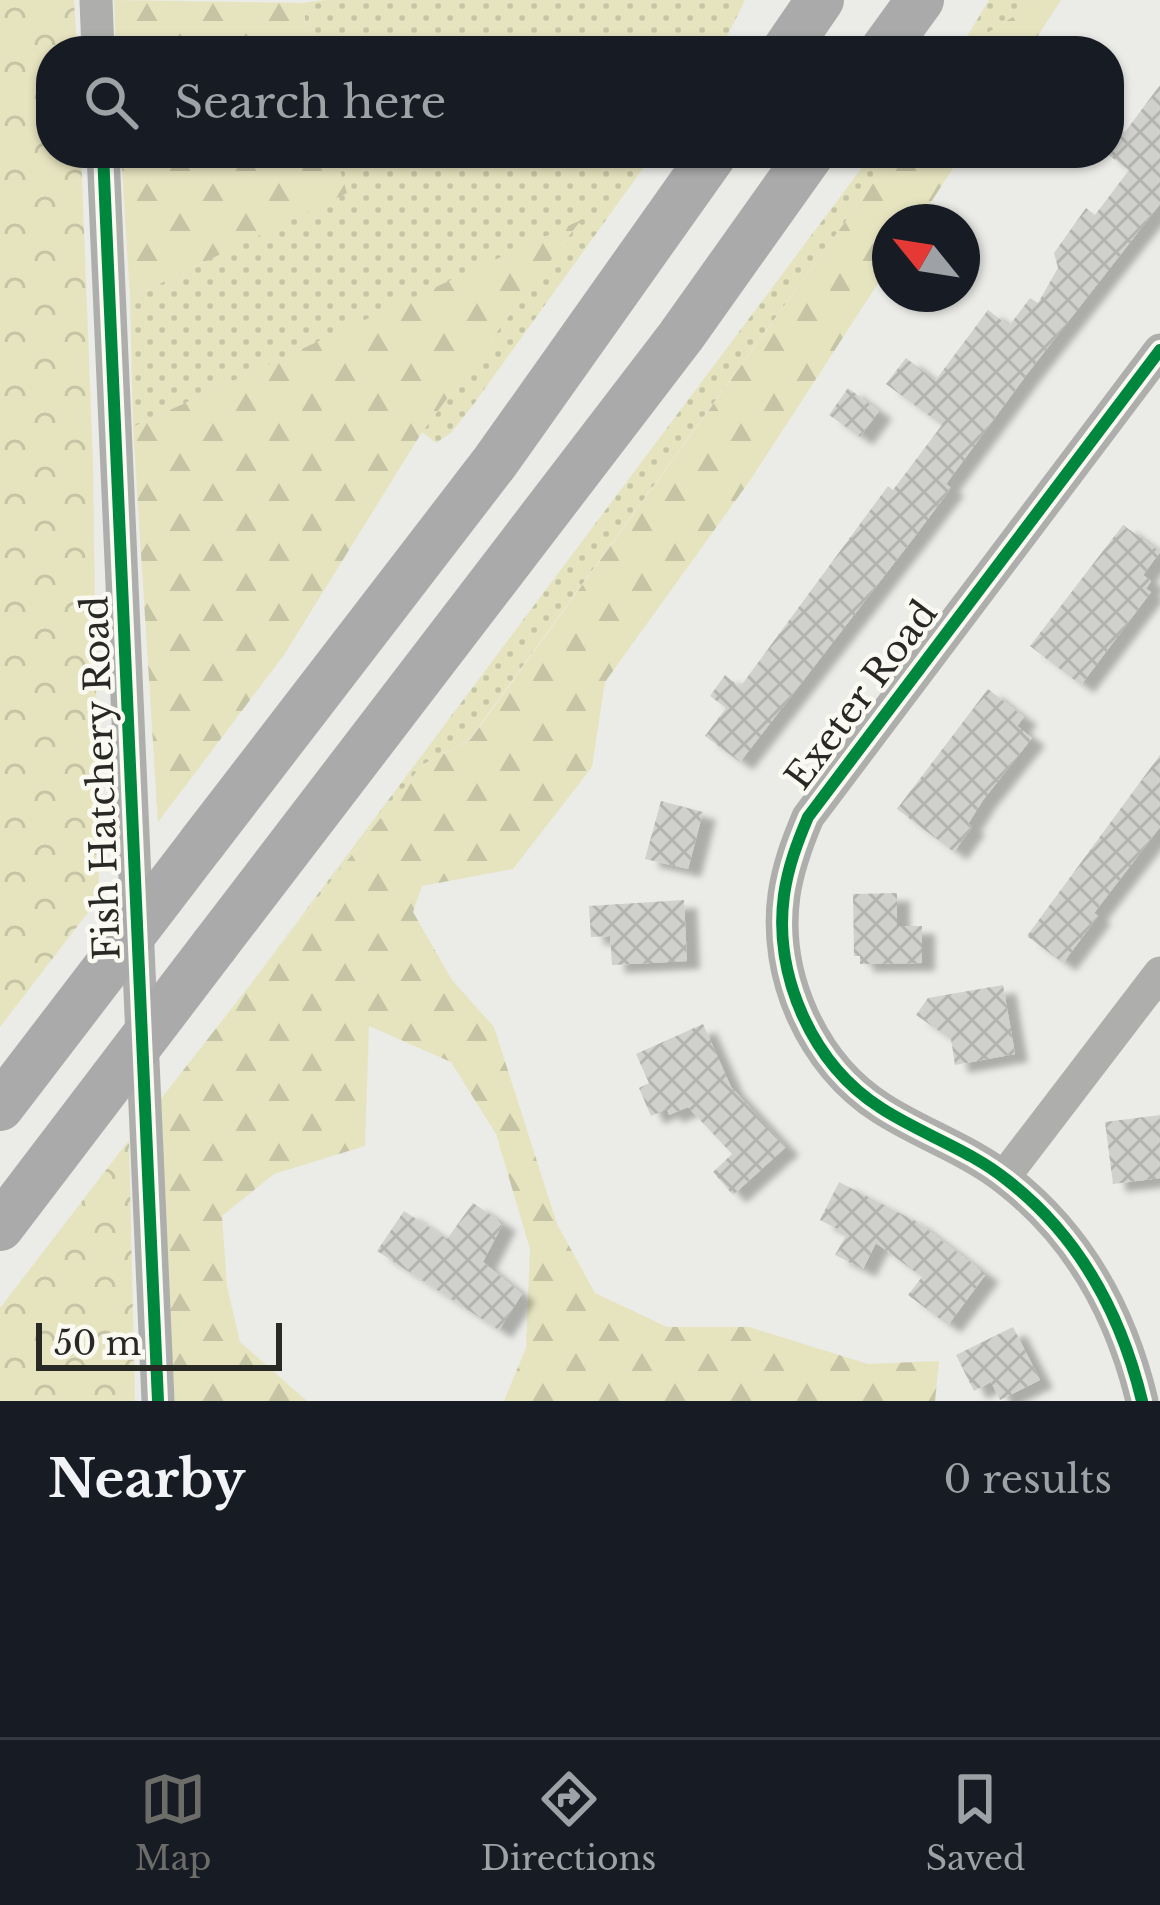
<!DOCTYPE html>
<style>
body{margin:0;font-family:"Libre Baskerville",serif;background:#20242c;color:#f1f3f6}
.compass{position:absolute;left:872px;top:204px;width:108px;height:108px;border-radius:50%;background:#171b24;box-shadow:0 3px 9px #0004;rotate:300deg}
.scale{position:absolute;left:36px;bottom:30px;width:246px;box-sizing:border-box;padding-left:12px;border:6px solid #282825;border-top:0;font-size:33px;line-height:42px;white-space:nowrap;color:#282825;-webkit-text-stroke:9px #fafaf2;paint-order:stroke}
.list{margin:0;padding:0;list-style:none}
h2{display:flex;justify-content:space-between;align-items:center;height:156px;margin:0;padding:0 48px;font-size:51px}
h2 small{font-size:39px;font-weight:400;color:#9ea1a6}
.icon{flex:none;width:66px;height:66px;fill:none;stroke:currentColor;stroke-width:2;stroke-linecap:round;stroke-linejoin:round}
.map{position:relative;flex:none;width:1160px;height:1401px;overflow:hidden}
.search{position:absolute;background:#171b24;box-shadow:0 3px 9px #0004;left:36px;right:36px;top:36px;height:132px;display:flex;align-items:center;gap:30px;box-sizing:border-box;padding:0 42px;border-radius:48px;color:#9ea1a6;font-size:45px}
.sheet{height:336px;background:#171b24}
nav{display:flex;justify-content:space-around;align-items:center;box-sizing:border-box;height:168px;border-top:3px solid #363941;background:#171b24;font-size:33px;color:#9ea1a6}
nav a{display:grid;justify-items:center;gap:6px}
nav .on{color:#6c6c69}
.map>svg:first-child{display:block}
.grass{fill:url(#grass-dots)}
.forest{fill:url(#forest-firs)}
.park{fill:url(#park-crowns)}
.building{fill:url(#building-cross-hatch);filter:url(#shadow)}
.lines{fill:none;stroke-linecap:round;stroke-linejoin:round}
.minor{stroke:#aeaeac;stroke-width:33}
.highway{stroke:#abaaaa;stroke-width:48}
.highway-bridge{stroke:#abaaaa;stroke-width:48}
.cycleway-casing{stroke:#fafaf2;stroke-width:20}
.cycleway{stroke:#00873e;stroke-width:12}
.labels{text-anchor:middle;dominant-baseline:central;stroke-width:9;stroke-linejoin:round;paint-order:stroke}
.street-label{font-size:36px;fill:#282825;stroke:#fafaf2}
</style>
<div class="map">
<svg width="1160" height="1401" viewBox="0 0 1160 1401">
<defs>
<pattern id="grass-dots" width="8" height="8" patternUnits="userSpaceOnUse" patternTransform="scale(3)"><rect width="8" height="8" fill="#e6e4bf"/><path d="M2 2h.1M6 6h.1" fill="none" stroke="#c5c4a4" stroke-width="1.8" stroke-linecap="round"/></pattern>
<pattern id="forest-firs" width="22" height="20" patternUnits="userSpaceOnUse" patternTransform="scale(3)"><rect width="22" height="20" fill="#e6e4bf"/><path d="M5 1l3.5 6h-7zM16 11l3.5 6h-7z" fill="#c5c4a4"/></pattern>
<pattern id="park-crowns" width="20" height="18" patternUnits="userSpaceOnUse" patternTransform="scale(3)"><rect width="20" height="18" fill="#e6e4bf"/><path d="M2 6a3 3 0 1 1 6 0M12 15a3 3 0 1 1 6 0" fill="none" stroke="#c5c4a4"/></pattern>
<pattern id="building-cross-hatch" width="8" height="8" patternUnits="userSpaceOnUse" patternTransform="scale(3)"><rect width="8" height="8" fill="#d0d0cc"/><path d="M0 0l8 8M0 8l8-8" fill="none" stroke="#b3b3af"/></pattern>
<filter id="shadow"><feDropShadow dx="13" dy="8" stdDeviation="3" flood-color="#0004"/></filter>
</defs>
<rect width="100%" height="100%" fill="#ebebe7"/>
<!-- grass -->
<g class="grass">
<path d="M 325,0 L 745,0 L 720,51 L 309,51 L 303,3 Z"/>
<path d="M 989,0 L 1040,0 L 977,40 L 968,51 L 954,51 L 965,40 Z"/>
<path d="M 335,153 L 654,153 L 473,405 L 451,433 L 436,443 L 422,432 L 579,222 L 133,427 L 130,298 L 346,193 Z"/>
<path d="M 873,153 L 895,153 L 469,740 L 422,765 L 255,978 Z"/>
</g>
<!-- forest -->
<g class="forest">
<path d="M 114,0 L 303,3 L 309,51 L 116,51 Z"/>
<path d="M 1040,0 L 1061,0 L 1028,51 L 968,51 L 976,40 Z"/>
<path d="M 121,153 L 335,153 L 347,193 L 130,298 Z"/>
<path d="M 895,153 L 963,153 L 918,222 L 890,222 L 890,265 L 751,479 L 605,682 L 592,767 L 513,869 L 422,886 L 413,912 L 452,980 L 494,1027 L 557,1224 L 595,1293 L 667,1327 L 749,1327 L 868,1364 L 939,1361 L 935,1401 L 504,1401 L 526,1348 L 530,1249 L 496,1134 L 451,1062 L 369,1026 L 365,1146 L 274,1174 L 222,1216 L 227,1286 L 240,1342 L 307,1401 L 174,1401 L 160,1100 L 422,765 L 470,740 Z"/>
<path d="M 581,220 L 422,432 L 284,655 L 158,822 L 133,427 Z"/>
</g>
<!-- park -->
<g class="park">
<path d="M 0,0 L 74,0 L 77,51 L 51,51 L 51,153 L 81,153 L 93,463 L 99,898 L 0,1027 Z"/>
<path d="M 129,1140 L 135,1401 L 0,1401 L 0,1308 Z"/>
</g>
<!-- building -->
<g class="building">
<path d="M 1160,85 L 1160,204 L 1027,374 L 946,484 L 951,488 L 915,536 L 740,762 L 705,736 L 726,708 L 710,696 L 725,675 L 740,687 L 888,486 L 893,490 L 942,425 L 886,384 L 906,358 L 935,381 L 988,310 L 1009,326 L 1030,298 L 1038,303 L 1058,268 L 1054,253 L 1086,208 L 1095,215 L 1129,170 L 1106,153 L 1109,141 L 1120,128 L 1125,132 Z"/>
<path d="M 848,388 L 879,411 L 860,437 L 829,415 Z"/>
<path d="M 1123,525 L 1160,552 L 1143,575 L 1151,581 L 1146,589 L 1151,592 L 1081,685 L 1030,646 Z"/>
<path d="M 988,689 L 1024,717 L 1017,726 L 1032,738 L 983,800 L 968,824 L 972,827 L 954,852 L 897,809 Z"/>
<path d="M 1160,755 L 1160,827 L 1094,913 L 1098,916 L 1063,963 L 1027,936 Z"/>
<path d="M 661,801 L 703,812 L 688,869 L 645,859 Z"/>
<path d="M 897,893 L 897,926 L 922,926 L 922,963 L 860,964 L 860,956 L 854,956 L 853,894 Z"/>
<path d="M 684,900 L 687,961 L 612,965 L 610,936 L 591,937 L 589,906 Z"/>
<path d="M 1003,985 L 1015,1054 L 955,1065 L 951,1039 L 916,1015 L 928,998 Z"/>
<path d="M 703,1024 L 731,1087 L 786,1147 L 733,1195 L 713,1172 L 732,1154 L 688,1107 L 669,1115 L 667,1109 L 651,1116 L 639,1088 L 649,1083 L 636,1054 Z"/>
<path d="M 1160,1115 L 1160,1178 L 1113,1184 L 1105,1122 Z"/>
<path d="M 839,1182 L 917,1222 L 986,1274 L 948,1325 L 908,1295 L 922,1277 L 876,1243 L 863,1269 L 835,1255 L 847,1234 L 820,1220 Z"/>
<path d="M 473,1203 L 503,1223 L 483,1262 L 522,1294 L 499,1330 L 377,1251 L 404,1211 L 447,1239 Z"/>
<path d="M 1013,1327 L 1040,1380 L 1000,1400 L 991,1382 L 974,1391 L 956,1355 Z"/>
</g>
<g class="lines">
<!-- minor -->
<g class="minor">
<path d="M 96,0 L 98,51"/>
<path d="M 103,153 L 158,1401"/>
<path d="M 1004,1177 L 1160,973"/>
<path d="M 1142,1401 C 1121,1314 1079,1236 1007,1180 C 970,1150 921,1134 881,1108 C 812,1064 773,975 784,895 C 788,867 797,843 808,817 L 1160,350"/>
</g>
<!-- highway -->
<g class="highway">
<path d="M 785,51 L 820,0"/>
<path d="M 883,51 L 920,0"/>
<path d="M 202,843 L 495,462 L 714,153"/>
<path d="M 214,946 L 681,336 L 811,153"/>
</g>
<!-- highway-bridge -->
<g class="highway-bridge">
<path d="M 0,1107 L 202,843"/>
<path d="M 0,1227 L 214,946"/>
</g>
<defs>
<g id="cycleway">
<path d="M 103,153 L 158,1401"/>
<path d="M 1142,1401 C 1121,1314 1079,1236 1007,1180 C 970,1150 921,1134 881,1108 C 812,1064 773,975 784,895 C 788,867 797,843 808,817 L 1160,350"/>
</g>
</defs>
<!-- cycleway casing -->
<use href="#cycleway" class="cycleway-casing"/>
<!-- cycleway -->
<use href="#cycleway" class="cycleway"/>
</g>
<g class="labels">
<!-- street labels -->
<g class="street-label">
<text transform="translate(861 695) rotate(-53)">Exeter Road</text>
<text transform="translate(101 778) rotate(-92)">Fish Hatchery Road</text>
</g>
</g>
</svg>
<svg class="compass" viewBox="-18 -18 36 36"><path d="M0-13l5 13h-10z" fill="#e53935"/><path d="M0 13l5-13h-10z" fill="#9ea1a6"/></svg>
<div class="scale">50 m</div>
<div class="search"><svg class="icon" aria-label="search" viewBox="0 0 24 24"><circle cx="10" cy="10" r="6"/><path d="M15 15l6 6"/></svg>Search here</div>
</div>
<section class="sheet">
<h2>Nearby<small>0 results</small></h2>
<ul class="list">
</ul>
</section>
<nav>
<a class="on"><svg class="icon" aria-label="map" viewBox="0 0 24 24"><path d="M3 6l6-2 6 2 6-2v14l-6 2-6-2-6 2zM9 4v14M15 6v14"/></svg>Map</a>
<a><svg class="icon" aria-label="directions" viewBox="0 0 24 24"><path d="M12 3l9 9-9 9-9-9zM9 14v-3h6M13 9l2 2-2 2"/></svg>Directions</a>
<a><svg class="icon" aria-label="saved" viewBox="0 0 24 24"><path d="M7 4h10v16l-5-4-5 4z"/></svg>Saved</a>
</nav>
